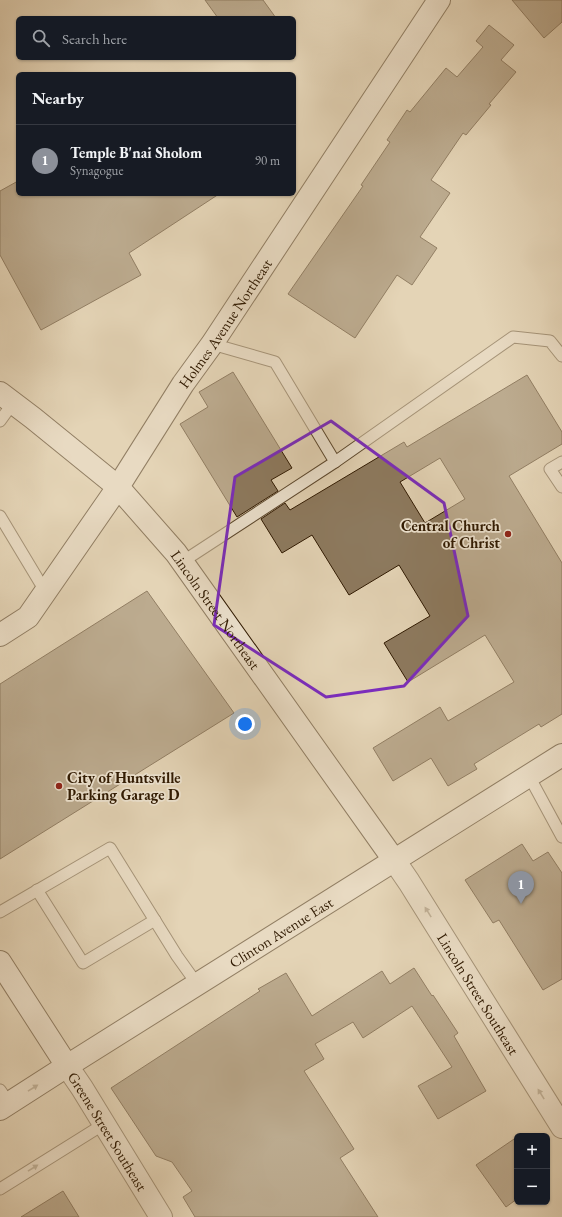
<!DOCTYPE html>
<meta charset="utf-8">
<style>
body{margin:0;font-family:"EB Garamond",serif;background:#20242c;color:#f1f3f6}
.controls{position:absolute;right:12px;bottom:12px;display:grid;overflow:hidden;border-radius:6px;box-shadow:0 1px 3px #0004}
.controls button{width:36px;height:36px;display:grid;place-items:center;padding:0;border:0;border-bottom:1px solid #363941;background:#171b24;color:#f1f3f6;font:20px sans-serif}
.you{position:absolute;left:245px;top:724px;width:14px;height:14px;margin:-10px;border:3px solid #fff;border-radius:50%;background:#1a73e8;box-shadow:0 0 0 6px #1a73e833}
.badge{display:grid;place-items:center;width:26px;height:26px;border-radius:50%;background:#8c9099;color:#fff;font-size:13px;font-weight:700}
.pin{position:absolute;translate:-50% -33px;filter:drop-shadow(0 1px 2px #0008)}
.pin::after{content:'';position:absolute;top:21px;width:14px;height:12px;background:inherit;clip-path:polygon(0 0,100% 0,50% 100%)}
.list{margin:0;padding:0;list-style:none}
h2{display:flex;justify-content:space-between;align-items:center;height:52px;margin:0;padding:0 16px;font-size:17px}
h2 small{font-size:13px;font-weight:400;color:#9ea1a6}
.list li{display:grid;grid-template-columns:26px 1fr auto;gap:12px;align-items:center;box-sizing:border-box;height:72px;padding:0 16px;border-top:1px solid #363941}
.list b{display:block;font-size:15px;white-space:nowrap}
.list p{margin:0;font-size:13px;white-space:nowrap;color:#9ea1a6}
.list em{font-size:13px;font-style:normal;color:#9ea1a6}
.icon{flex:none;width:22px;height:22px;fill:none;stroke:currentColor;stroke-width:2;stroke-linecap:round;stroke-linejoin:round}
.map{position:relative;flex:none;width:562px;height:1217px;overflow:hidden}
.search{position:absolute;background:#171b24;box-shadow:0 1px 3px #0004;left:16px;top:16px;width:280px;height:44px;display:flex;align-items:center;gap:10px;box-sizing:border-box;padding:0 14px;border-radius:6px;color:#9ea1a6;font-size:15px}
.panel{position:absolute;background:#171b24;box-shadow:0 1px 3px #0004;left:16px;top:72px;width:280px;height:124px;border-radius:6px}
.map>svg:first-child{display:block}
.building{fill:#8d7a5f;stroke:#2f1901;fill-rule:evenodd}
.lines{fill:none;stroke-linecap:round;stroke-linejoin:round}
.lane-casing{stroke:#5c482e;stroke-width:13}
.street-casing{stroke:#5c482e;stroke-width:24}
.secondary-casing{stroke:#2f1901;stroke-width:24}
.lane{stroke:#ede3d0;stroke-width:11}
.street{stroke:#ede3d0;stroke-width:22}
.secondary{stroke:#ede3d0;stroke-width:22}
.oneway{fill:#988873}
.marked{fill:none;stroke:#7b2cbf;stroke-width:3;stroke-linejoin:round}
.poi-dot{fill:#8f2418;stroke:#ede3d0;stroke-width:1.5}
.labels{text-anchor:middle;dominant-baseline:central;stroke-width:3.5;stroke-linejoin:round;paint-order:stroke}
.street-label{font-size:15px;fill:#2f1901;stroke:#ede3d0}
.poi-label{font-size:15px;font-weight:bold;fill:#2f1901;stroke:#ede3d0;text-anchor:end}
</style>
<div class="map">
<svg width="562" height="1217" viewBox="0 0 562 1217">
<rect width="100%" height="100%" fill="#e4d4b6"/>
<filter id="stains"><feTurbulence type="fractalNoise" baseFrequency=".005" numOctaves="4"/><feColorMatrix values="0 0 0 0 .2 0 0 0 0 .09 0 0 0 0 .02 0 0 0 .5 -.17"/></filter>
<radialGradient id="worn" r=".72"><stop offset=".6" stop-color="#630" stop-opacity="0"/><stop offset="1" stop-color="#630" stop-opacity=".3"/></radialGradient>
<!-- building -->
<g class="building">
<path d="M 205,0 L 263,0 L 276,18 L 218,18 Z"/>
<path d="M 512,0 L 562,0 L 562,22 L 544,38 Z"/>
<path d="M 489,25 L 514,45 L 501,60 L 516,72 L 489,104 L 491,105 L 466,135 L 463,133 L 431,180 L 450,193 L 420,237 L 437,248 L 412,285 L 397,275 L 355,338 L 288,294 L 363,186 L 361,185 L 390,142 L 387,140 L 407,110 L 410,112 L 446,68 L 457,77 L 483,47 L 476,41 Z"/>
<path d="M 18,181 L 18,194 L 219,194 L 129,253 L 141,275 L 41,330 L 0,255 L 0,191 Z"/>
<path d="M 233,372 L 292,468 L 271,480 L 278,491 L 237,517 L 180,424 L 208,407 L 199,392 Z"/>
<path d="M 527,375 L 562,432 L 562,444 L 509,476 L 562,563 L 562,714 L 541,727 L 539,724 L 474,764 L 477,769 L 448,786 L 431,758 L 393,781 L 373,748 L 440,707 L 448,721 L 514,682 L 485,635 L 408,682 L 384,643 L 430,616 L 399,565 L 349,595 L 312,535 L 282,553 L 261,519 L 285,503 L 290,510 L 404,442 L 407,447 ZM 440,458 L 465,499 L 425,523 L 400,482 Z"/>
<path d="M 147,591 L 234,713 L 0,859 L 0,684 Z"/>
<path d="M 522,844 L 533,861 L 548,852 L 562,873 L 562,979 L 543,990 L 499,920 L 493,923 L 465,880 Z"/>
<path d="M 414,968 L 432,996 L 433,995 L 458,1033 L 454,1036 L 486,1091 L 438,1119 L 418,1086 L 452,1067 L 412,1006 L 363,1038 L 353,1022 L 315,1044 L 324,1059 L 304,1071 L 354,1149 L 340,1158 L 378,1217 L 195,1217 L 183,1197 L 192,1191 L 172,1162 L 156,1156 L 111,1088 L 260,991 L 258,989 L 286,973 L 312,1016 L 382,971 L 390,984 Z"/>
<path d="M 517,1137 L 517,1199 L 506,1207 L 476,1165 Z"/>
<path d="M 63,1191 L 79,1217 L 21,1217 Z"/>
</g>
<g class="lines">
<defs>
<g id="lane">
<path d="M 0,421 L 13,403"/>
<path d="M 335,462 L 513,337 L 550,341 L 562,356"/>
<path d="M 562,462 L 550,469 L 562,487"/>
<path d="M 0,516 L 45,591"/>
<path d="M 182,562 L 335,462 L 275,362 L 212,344"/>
<path d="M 529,776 L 562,837"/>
<path d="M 37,890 L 83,963 L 155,920"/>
<path d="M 0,912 L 110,848 L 177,956 L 197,984"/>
<path d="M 0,1090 L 9,1103"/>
<path d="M 0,1189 L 104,1124"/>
</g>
<g id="street">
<path id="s1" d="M 394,860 L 409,882 L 562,1127"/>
<path id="s2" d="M 67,1066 L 82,1088 L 161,1217"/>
</g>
<g id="secondary">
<path id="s3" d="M 0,393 L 33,418 L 118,487 L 176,553 L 394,860"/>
<path id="s4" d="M 0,635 L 28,617 L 118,487 L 183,384 L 212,344 L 439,0"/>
<path d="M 0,962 L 67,1066"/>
<path id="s5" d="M 0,1109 L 67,1066 L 562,755"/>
</g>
</defs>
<!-- lane casing -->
<use href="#lane" class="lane-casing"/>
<!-- street casing -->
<use href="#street" class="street-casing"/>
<!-- secondary casing -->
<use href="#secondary" class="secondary-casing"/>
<!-- lane -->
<use href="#lane" class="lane"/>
<!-- street -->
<use href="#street" class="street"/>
<!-- secondary -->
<use href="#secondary" class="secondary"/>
</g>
<!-- one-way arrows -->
<defs><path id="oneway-solid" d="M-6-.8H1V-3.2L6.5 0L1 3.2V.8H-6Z"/></defs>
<g class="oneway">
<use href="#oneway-solid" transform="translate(428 912) rotate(-122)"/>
<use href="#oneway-solid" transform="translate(33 1088) rotate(-32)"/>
<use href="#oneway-solid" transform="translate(541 1094) rotate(-122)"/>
<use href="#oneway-solid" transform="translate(33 1168) rotate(-32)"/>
</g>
<!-- marked area -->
<path d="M0 0H562V1217H0ZM 331,421 L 444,503 L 468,616 L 404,686 L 326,697 L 214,625 L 235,477 Z" fill="#e4d4b6" fill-opacity=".55" fill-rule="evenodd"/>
<path class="marked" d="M 331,421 L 444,503 L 468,616 L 404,686 L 326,697 L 214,625 L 235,477 Z"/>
<!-- markers -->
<g class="poi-dot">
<circle cx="508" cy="534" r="4"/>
<circle cx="59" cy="786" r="4"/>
</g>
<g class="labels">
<!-- street labels -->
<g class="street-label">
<text stroke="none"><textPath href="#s4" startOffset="387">Holmes Avenue Northeast</textPath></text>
<text stroke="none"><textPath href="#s3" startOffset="308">Lincoln Street Northeast</textPath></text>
<text stroke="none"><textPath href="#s5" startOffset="332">Clinton Avenue East</textPath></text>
<text stroke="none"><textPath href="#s1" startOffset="158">Lincoln Street Southeast</textPath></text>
<text stroke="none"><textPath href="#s2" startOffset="77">Greene Street Southeast</textPath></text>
</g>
<!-- poi labels -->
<g class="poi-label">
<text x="500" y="525">Central Church<tspan x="500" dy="17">of Christ</tspan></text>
<text x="67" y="777" text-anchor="start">City of Huntsville<tspan x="67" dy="17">Parking Garage D</tspan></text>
</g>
</g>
<rect width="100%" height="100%" filter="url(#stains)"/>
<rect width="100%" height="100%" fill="url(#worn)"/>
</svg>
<div class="controls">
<button>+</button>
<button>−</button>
</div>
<div class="you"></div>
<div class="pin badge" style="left:521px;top:904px">1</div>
<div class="search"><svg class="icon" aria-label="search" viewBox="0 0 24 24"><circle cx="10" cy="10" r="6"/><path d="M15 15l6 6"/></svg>Search here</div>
<section class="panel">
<h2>Nearby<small></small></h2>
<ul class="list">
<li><span class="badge">1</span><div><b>Temple B'nai Sholom</b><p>Synagogue</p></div><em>90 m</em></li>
</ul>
</section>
</div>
